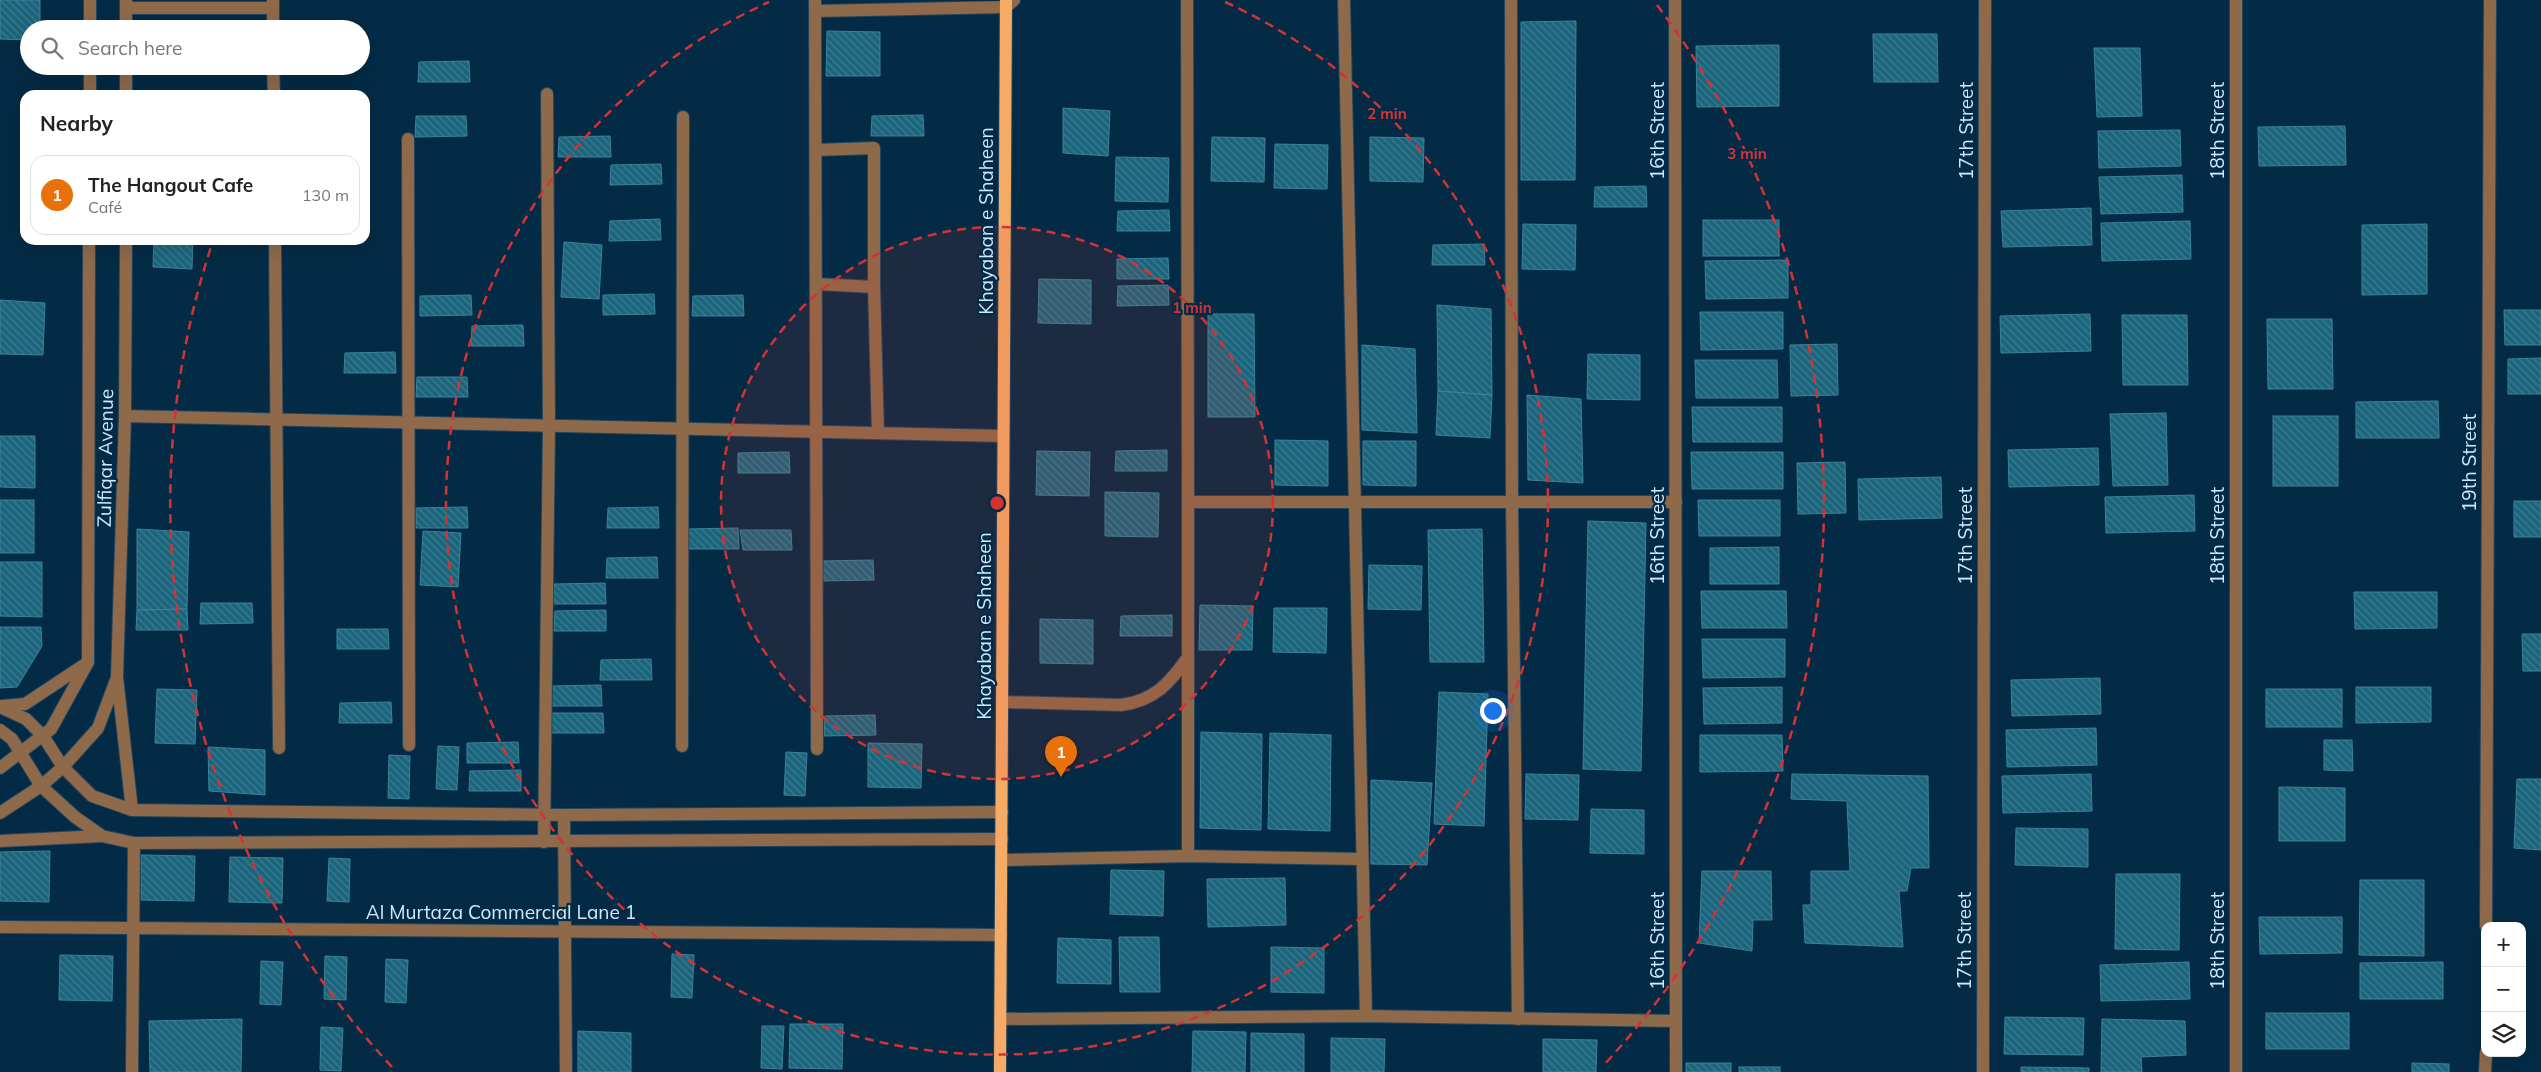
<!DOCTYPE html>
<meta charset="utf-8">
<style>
body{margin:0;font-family:Mulish,sans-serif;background:#f2f2f2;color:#222}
.controls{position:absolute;right:15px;bottom:15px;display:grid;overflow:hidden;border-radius:10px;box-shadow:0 5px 20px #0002}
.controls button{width:45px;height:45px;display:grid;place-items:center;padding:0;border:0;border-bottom:1px solid #e0e0e0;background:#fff;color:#222;font:25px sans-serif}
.you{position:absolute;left:1492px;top:710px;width:18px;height:18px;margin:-12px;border:4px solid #fff;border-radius:50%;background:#1a73e8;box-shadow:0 0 0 8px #1a73e833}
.badge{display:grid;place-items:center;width:32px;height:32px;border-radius:50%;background:#b45309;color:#fff;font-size:16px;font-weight:700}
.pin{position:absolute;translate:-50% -41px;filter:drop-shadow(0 1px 2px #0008)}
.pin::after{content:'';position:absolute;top:26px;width:18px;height:15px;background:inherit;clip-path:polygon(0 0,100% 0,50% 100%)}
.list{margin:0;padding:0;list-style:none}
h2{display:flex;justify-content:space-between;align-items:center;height:65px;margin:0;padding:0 20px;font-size:21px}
h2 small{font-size:16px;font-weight:400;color:#767676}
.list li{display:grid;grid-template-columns:32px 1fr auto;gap:15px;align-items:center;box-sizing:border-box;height:80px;margin:0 10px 10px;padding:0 10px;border:1px solid #e0e0e0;border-radius:15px}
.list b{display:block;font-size:19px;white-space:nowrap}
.list p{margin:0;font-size:16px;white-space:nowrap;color:#767676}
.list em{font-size:16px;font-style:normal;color:#767676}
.icon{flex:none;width:28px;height:28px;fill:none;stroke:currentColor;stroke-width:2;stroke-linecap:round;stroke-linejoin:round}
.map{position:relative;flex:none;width:2541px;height:1072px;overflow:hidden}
.search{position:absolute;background:#fff;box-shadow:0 5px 20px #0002;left:20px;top:20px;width:350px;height:55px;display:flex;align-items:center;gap:12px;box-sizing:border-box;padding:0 18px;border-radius:28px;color:#767676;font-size:19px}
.panel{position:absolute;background:#fff;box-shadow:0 5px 20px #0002;left:20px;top:90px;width:350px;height:155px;border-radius:15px}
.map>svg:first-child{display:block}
.building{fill:url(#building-back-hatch);stroke:#3c829a}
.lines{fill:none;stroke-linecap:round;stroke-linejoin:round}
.minor-casing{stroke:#21465f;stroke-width:14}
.major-casing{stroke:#21465f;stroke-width:14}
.minor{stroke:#8e6a4a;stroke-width:12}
.major{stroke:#f5ab65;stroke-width:12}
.ring{fill:none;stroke:#d63233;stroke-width:2.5;stroke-dasharray:9 6}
.labels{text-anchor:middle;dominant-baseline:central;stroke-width:4.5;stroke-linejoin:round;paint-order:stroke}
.street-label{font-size:19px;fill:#d0e9fe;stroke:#042b45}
.centre{fill:#d63233;stroke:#042b45;stroke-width:2.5}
.ring-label{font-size:15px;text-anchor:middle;font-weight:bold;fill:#d63233;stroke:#042b45;stroke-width:4.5;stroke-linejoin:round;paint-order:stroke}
</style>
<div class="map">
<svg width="2541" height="1072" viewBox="0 0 2541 1072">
<defs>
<pattern id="building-back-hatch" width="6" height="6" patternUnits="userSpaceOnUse" patternTransform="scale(1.25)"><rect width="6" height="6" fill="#1b657c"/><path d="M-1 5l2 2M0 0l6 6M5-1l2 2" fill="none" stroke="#3b7b90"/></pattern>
</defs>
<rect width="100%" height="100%" fill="#042b45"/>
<!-- building -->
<g class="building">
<path d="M 0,0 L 40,0 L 40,29 L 29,29 L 29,40 L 0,39 Z"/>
<path d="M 1576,21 L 1575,180 L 1521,180 L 1521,22 Z"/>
<path d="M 827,31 L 880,32 L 880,76 L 826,76 Z"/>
<path d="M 1873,34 L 1937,34 L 1938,82 L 1874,82 Z"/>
<path d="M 1779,45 L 1779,106 L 1697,107 L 1696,46 Z"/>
<path d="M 2094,48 L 2140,48 L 2142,116 L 2097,117 Z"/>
<path d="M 469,61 L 470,82 L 418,82 L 419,62 Z"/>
<path d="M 1063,108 L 1110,111 L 1108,156 L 1063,153 Z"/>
<path d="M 923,115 L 924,136 L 871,136 L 872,116 Z"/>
<path d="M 416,116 L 466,116 L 467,136 L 415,137 Z"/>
<path d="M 2345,126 L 2346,165 L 2259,166 L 2258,127 Z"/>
<path d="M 2180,130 L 2181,166 L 2099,168 L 2098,131 Z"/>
<path d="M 610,136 L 611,157 L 558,157 L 559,137 Z"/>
<path d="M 1212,137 L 1265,138 L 1264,182 L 1211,181 Z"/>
<path d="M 1370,137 L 1424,138 L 1423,182 L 1370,181 Z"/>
<path d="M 1275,144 L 1328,145 L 1327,189 L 1274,188 Z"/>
<path d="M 1116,157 L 1169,158 L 1168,202 L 1115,201 Z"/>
<path d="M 661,164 L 662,184 L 610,185 L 611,165 Z"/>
<path d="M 2182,175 L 2183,212 L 2101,214 L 2099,177 Z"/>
<path d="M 1646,186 L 1647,207 L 1594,207 L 1595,187 Z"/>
<path d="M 2091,208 L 2092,245 L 2003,247 L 2001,211 Z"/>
<path d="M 1169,210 L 1170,231 L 1117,231 L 1118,211 Z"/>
<path d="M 660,219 L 661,240 L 609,241 L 610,221 Z"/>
<rect x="1703" y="220" width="76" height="36"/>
<path d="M 2190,221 L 2191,259 L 2102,261 L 2101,223 Z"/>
<path d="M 1523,224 L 1576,225 L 1575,270 L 1522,269 Z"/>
<path d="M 2427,224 L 2427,294 L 2362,295 L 2362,225 Z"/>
<path d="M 154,240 L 193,240 L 192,269 L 153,267 Z"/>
<path d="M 564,242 L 602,245 L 599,299 L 561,297 Z"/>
<path d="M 1484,244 L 1485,265 L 1432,265 L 1433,245 Z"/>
<path d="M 1168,258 L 1169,279 L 1117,279 L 1117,259 Z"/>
<path d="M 1788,260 L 1788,298 L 1706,299 L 1705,261 Z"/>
<path d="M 1039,279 L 1091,280 L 1091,324 L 1038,323 Z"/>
<path d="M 1168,285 L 1169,305 L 1117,306 L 1118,286 Z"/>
<path d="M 654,294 L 655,314 L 603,315 L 603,295 Z"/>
<path d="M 471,295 L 472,315 L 420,316 L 420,296 Z"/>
<path d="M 743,295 L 744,316 L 692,316 L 693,296 Z"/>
<path d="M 0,300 L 45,303 L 43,355 L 0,354 Z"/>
<path d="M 1437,305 L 1491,309 L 1492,395 L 1438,391 Z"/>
<path d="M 2504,310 L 2541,310 L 2541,345 L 2505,345 Z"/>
<path d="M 1700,312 L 1783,312 L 1783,349 L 1701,350 Z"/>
<path d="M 1208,314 L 1254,314 L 1255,417 L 1208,417 Z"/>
<path d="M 2090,314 L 2091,351 L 2001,353 L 2000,316 Z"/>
<path d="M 2122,315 L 2187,315 L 2188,385 L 2123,385 Z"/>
<path d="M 2267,319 L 2332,319 L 2333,389 L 2268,389 Z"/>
<path d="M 523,325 L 524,346 L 471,346 L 472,326 Z"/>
<path d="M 1837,344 L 1838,395 L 1791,396 L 1790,345 Z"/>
<path d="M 1362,345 L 1415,349 L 1417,433 L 1362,430 Z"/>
<path d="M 395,352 L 396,373 L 344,373 L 345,353 Z"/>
<path d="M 1588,354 L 1640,355 L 1640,400 L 1587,399 Z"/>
<path d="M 2541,358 L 2541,394 L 2508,394 L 2508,359 Z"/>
<path d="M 1695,360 L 1777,360 L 1778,398 L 1696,398 Z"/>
<path d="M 417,377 L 467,377 L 468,397 L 416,397 Z"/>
<path d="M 1438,391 L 1492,395 L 1490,438 L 1436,435 Z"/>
<path d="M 1527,395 L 1581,399 L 1583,483 L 1528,480 Z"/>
<path d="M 2438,401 L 2439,438 L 2356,438 L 2356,402 Z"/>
<path d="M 1692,407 L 1782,407 L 1782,442 L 1693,442 Z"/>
<path d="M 2166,413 L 2168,485 L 2113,486 L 2110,414 Z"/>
<rect x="2273" y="416" width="65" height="70"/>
<path d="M 0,436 L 35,436 L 35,488 L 0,487 Z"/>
<path d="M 1275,440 L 1328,441 L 1328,486 L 1275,485 Z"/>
<path d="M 1363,441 L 1416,441 L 1416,486 L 1363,485 Z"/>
<path d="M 2098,448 L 2099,485 L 2009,487 L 2008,450 Z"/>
<path d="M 1167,450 L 1167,471 L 1115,471 L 1116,451 Z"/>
<path d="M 1037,451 L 1090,452 L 1089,496 L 1036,495 Z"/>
<path d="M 789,452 L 790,473 L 738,473 L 738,453 Z"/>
<path d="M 1691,452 L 1783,452 L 1783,489 L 1692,489 Z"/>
<path d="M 1845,462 L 1846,513 L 1798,514 L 1797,463 Z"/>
<path d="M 1941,477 L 1942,518 L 1859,520 L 1858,479 Z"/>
<path d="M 1105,492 L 1159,493 L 1158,537 L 1105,536 Z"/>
<path d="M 2194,495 L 2195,531 L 2106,533 L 2105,497 Z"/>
<rect x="0" y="500" width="34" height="53"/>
<path d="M 1698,500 L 1780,500 L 1780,536 L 1699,536 Z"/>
<rect x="2514" y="501" width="27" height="36"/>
<path d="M 467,507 L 468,528 L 416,528 L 416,508 Z"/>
<path d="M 658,507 L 659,528 L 607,528 L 608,508 Z"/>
<path d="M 1588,521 L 1646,523 L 1641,771 L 1583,769 Z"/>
<path d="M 738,528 L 739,549 L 687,549 L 687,529 Z"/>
<path d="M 137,529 L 189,532 L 187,609 L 137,610 Z"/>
<path d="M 1482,529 L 1484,662 L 1430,662 L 1428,530 Z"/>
<path d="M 740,530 L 791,530 L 792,550 L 743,550 Z"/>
<path d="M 423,531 L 461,533 L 458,587 L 420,585 Z"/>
<path d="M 1779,547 L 1779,584 L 1710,584 L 1710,548 Z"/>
<path d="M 657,557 L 658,578 L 606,578 L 607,558 Z"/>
<path d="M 873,560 L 874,580 L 821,581 L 822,561 Z"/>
<path d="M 0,562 L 42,562 L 42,617 L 0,616 Z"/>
<path d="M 1369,565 L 1422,566 L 1421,610 L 1368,609 Z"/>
<path d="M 605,583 L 606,604 L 553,604 L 554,584 Z"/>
<path d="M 1701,591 L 1786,591 L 1787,628 L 1702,628 Z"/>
<path d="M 2354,592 L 2437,592 L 2437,628 L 2355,629 Z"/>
<path d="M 201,603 L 252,603 L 253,623 L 200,624 Z"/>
<path d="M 1200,605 L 1253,606 L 1252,650 L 1199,650 Z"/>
<path d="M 1274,608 L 1327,608 L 1326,653 L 1273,652 Z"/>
<path d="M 187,609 L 188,630 L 136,630 L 137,610 Z"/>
<path d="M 606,610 L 606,631 L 554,631 L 555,611 Z"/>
<path d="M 1172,615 L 1172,636 L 1120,636 L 1121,616 Z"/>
<path d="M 1040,619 L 1093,620 L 1093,664 L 1040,663 Z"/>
<path d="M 0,627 L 41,627 L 42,646 L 17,687 L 0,688 Z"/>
<path d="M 337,629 L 388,629 L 389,649 L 337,649 Z"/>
<path d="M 2522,634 L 2541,634 L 2541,671 L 2523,671 Z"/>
<path d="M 1702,639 L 1785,639 L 1785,677 L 1703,678 Z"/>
<path d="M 651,659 L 652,680 L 600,680 L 601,660 Z"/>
<path d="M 2100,678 L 2101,714 L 2012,716 L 2011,680 Z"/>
<path d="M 601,685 L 602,706 L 549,706 L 550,686 Z"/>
<path d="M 1782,687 L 1782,723 L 1704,724 L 1703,688 Z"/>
<path d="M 2356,687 L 2431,687 L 2431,722 L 2356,723 Z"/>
<path d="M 157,689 L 197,690 L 195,744 L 155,743 Z"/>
<rect x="2266" y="689" width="76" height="38"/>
<path d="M 1439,692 L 1488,694 L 1484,826 L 1434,824 Z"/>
<path d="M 391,702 L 392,723 L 339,723 L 340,703 Z"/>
<path d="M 552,713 L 603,713 L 604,733 L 551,733 Z"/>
<path d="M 875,715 L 876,735 L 824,736 L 825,716 Z"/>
<path d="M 2096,728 L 2097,765 L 2007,767 L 2006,730 Z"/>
<path d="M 1201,732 L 1262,734 L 1261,830 L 1200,828 Z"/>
<path d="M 1270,733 L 1331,735 L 1330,831 L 1268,829 Z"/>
<path d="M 1700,735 L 1782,735 L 1783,771 L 1700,772 Z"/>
<path d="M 2324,740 L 2352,740 L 2353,771 L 2324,770 Z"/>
<path d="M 518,742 L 519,763 L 467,763 L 467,743 Z"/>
<path d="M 868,743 L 922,744 L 921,788 L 868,787 Z"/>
<path d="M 438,746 L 459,747 L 457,790 L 436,789 Z"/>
<path d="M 208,747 L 265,750 L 265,795 L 209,791 Z"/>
<path d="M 786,752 L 807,753 L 805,796 L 784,795 Z"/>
<path d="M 389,755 L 410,756 L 409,799 L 388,798 Z"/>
<path d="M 521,770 L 521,791 L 469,791 L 470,771 Z"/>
<path d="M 1526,774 L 1579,775 L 1578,820 L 1525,819 Z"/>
<path d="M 1792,774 L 1928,776 L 1929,868 L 1911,868 L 1907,891 L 1899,891 L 1903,947 L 1805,943 L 1803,905 L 1811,905 L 1811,871 L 1850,871 L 1847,801 L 1791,799 Z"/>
<path d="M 2091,774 L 2092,811 L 2003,813 L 2002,776 Z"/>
<path d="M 2517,779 L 2541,779 L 2541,850 L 2514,848 Z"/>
<path d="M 1371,780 L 1432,783 L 1427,865 L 1371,864 Z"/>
<path d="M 2279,787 L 2345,788 L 2345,841 L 2279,841 Z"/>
<path d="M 1591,809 L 1644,810 L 1644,854 L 1590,853 Z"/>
<path d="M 2016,828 L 2088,829 L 2088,867 L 2015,865 Z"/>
<path d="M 50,851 L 49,902 L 0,901 L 0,852 Z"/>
<path d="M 141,855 L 195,856 L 194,901 L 141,900 Z"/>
<path d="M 230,857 L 283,858 L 282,903 L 229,902 Z"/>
<path d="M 329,858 L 350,859 L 349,902 L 327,901 Z"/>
<path d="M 1111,870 L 1164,871 L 1163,916 L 1110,914 Z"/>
<path d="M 1702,871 L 1771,871 L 1772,920 L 1753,920 L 1752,951 L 1699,943 Z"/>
<path d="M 2116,874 L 2180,874 L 2179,950 L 2115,949 Z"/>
<path d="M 1285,878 L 1286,925 L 1208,927 L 1207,879 Z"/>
<path d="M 2360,880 L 2424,880 L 2424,956 L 2359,955 Z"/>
<path d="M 2259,917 L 2342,917 L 2342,953 L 2260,954 Z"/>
<path d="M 1119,937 L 1159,937 L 1160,992 L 1120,992 Z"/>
<path d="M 1058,938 L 1111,940 L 1111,984 L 1057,983 Z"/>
<path d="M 1271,947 L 1324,948 L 1324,993 L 1271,992 Z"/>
<path d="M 672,954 L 694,955 L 692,998 L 671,997 Z"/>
<path d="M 60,955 L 113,956 L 112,1001 L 59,1000 Z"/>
<path d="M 325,956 L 347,957 L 346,1000 L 324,999 Z"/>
<path d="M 386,959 L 408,960 L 406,1003 L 385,1002 Z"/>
<path d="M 261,961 L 283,962 L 281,1005 L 260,1004 Z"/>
<path d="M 2189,962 L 2190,999 L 2101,1001 L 2100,965 Z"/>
<path d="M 2443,962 L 2443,999 L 2360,999 L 2360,963 Z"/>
<rect x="2266" y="1013" width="83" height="36"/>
<path d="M 2005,1017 L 2084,1018 L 2083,1055 L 2004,1054 Z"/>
<path d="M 242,1019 L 241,1072 L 150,1072 L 149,1021 Z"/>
<path d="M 2102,1019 L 2185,1021 L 2186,1055 L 2141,1057 L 2142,1072 L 2101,1072 Z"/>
<path d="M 790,1024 L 843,1024 L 842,1069 L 789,1068 Z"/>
<path d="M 762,1026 L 784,1026 L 782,1069 L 761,1068 Z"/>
<path d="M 321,1027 L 343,1028 L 341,1071 L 320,1070 Z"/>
<path d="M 578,1031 L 631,1033 L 631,1072 L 578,1072 Z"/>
<path d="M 1193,1031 L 1246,1032 L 1245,1072 L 1192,1072 Z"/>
<path d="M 1251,1033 L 1304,1034 L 1304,1072 L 1251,1072 Z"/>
<path d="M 1331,1038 L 1385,1039 L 1384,1072 L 1331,1072 Z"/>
<path d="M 1543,1039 L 1597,1040 L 1596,1072 L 1543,1072 Z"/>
<rect x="1686" y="1063" width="45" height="9"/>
<path d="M 2412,1063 L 2449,1064 L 2449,1072 L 2412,1072 Z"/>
<rect x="1739" y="1067" width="41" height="5"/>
<path d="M 2021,1067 L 2089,1068 L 2089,1072 L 2021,1072 Z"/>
</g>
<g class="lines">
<defs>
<g id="minor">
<path d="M 126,0 L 126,29"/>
<path d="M 815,0 L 817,749"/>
<path d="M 1187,0 L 1188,502 L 1676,502"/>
<path d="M 1344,0 L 1366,1016"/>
<path d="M 1511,0 L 1512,502 L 1518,1019"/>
<path d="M 1675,0 L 1676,1072"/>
<path d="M 127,8 L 273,8"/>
<path d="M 816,11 L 1006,7 L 1014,0"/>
<path d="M 90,29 L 90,0"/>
<path d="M 273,29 L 273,1"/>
<path d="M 273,66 L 274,95"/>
<path d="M 90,95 L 90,66"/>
<path d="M 126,95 L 126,66"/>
<path d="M 408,139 L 409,745"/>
<path d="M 816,150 L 874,148 L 874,287"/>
<path d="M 126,240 L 125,416 L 117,677 L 132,810"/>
<path d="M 275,240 L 279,748"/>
<path d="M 817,284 L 874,287 L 878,433"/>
<path d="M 125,416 L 1003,436"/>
<path d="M 1188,502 L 1188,856"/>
<path d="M 1002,702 L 1121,705 C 1154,701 1170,683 1188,657"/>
<path d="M 2,706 L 25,704 L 87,663"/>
<path d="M 0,707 L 26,719 L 43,736 L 63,767 L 92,796 L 132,810 L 564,815 L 1002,812"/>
<path d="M 0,730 L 12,739 L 41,786 L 75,817 L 102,836 L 134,843 L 1002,839"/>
<path d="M 682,746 L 683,117"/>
<path d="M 0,768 L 51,729 L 88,662 L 89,240"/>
<path d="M 0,813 L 41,786 L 63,767 L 98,728 L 116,680"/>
<path d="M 564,815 L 566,1072"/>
<path d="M 0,841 L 102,836"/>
<path d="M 544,842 L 549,426 L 547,94"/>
<path d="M 1002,860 L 1188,856 L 1362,859"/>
<path d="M 2486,926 L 2490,0"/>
<path d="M 0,927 L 1001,935"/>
<path d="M 1001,1019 L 1366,1016 L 1676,1021"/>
<path d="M 132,1072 L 134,843"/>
<path d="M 1983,1072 L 1985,0"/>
<path d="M 2236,1072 L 2236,0"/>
<path d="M 2485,1072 L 2486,1053"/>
</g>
<path id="major" d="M 1000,1072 L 1006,0"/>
</defs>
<!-- minor casing -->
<use href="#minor" class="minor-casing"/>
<!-- major casing -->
<use href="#major" class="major-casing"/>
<!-- minor -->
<use href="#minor" class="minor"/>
<!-- major -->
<use href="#major" class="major"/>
</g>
<!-- distance rings -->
<circle cx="997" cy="503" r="276" fill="#d63233" fill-opacity=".12"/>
<g class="ring">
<circle cx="997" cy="503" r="276"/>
<path d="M1225 2A551 551 0 1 1 769 2"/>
<path d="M392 1067A827 827 0 0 1 213 241M1657 5A827 827 0 0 1 1602 1067"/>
</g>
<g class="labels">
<!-- street labels -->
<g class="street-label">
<text transform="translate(1657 131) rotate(-90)">16th Street</text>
<text transform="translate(1966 131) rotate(-90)">17th Street</text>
<text transform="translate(2217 131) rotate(-90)">18th Street</text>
<text transform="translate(986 221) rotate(-90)">Khayaban e Shaheen</text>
<text transform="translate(105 458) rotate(-89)">Zulfiqar Avenue</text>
<text transform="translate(2469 463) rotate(-90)">19th Street</text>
<text transform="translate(1657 536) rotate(-90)">16th Street</text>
<text transform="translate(1965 536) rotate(-90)">17th Street</text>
<text transform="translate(2217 536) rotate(-90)">18th Street</text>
<text transform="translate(984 626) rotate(-90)">Khayaban e Shaheen</text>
<text x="501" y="912">Al Murtaza Commercial Lane 1</text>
<text transform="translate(1657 941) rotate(-90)">16th Street</text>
<text transform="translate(1964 941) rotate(-90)">17th Street</text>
<text transform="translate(2217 941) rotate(-90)">18th Street</text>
</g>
</g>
<circle cx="997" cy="503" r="8" class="centre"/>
<g class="ring-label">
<text x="1387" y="119">2 min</text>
<text x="1747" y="159">3 min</text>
<text x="1192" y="313">1 min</text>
</g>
</svg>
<div class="controls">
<button>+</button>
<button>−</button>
<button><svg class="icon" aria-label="layers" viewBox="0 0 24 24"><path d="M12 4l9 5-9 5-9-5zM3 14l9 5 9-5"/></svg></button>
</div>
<div class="you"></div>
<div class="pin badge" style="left:1061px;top:777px;background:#e8710a">1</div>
<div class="search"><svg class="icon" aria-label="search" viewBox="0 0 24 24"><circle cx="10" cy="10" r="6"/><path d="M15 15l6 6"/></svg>Search here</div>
<section class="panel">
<h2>Nearby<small></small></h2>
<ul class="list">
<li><span class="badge" style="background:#e8710a">1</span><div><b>The Hangout Cafe</b><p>Café</p></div><em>130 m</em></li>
</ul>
</section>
</div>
